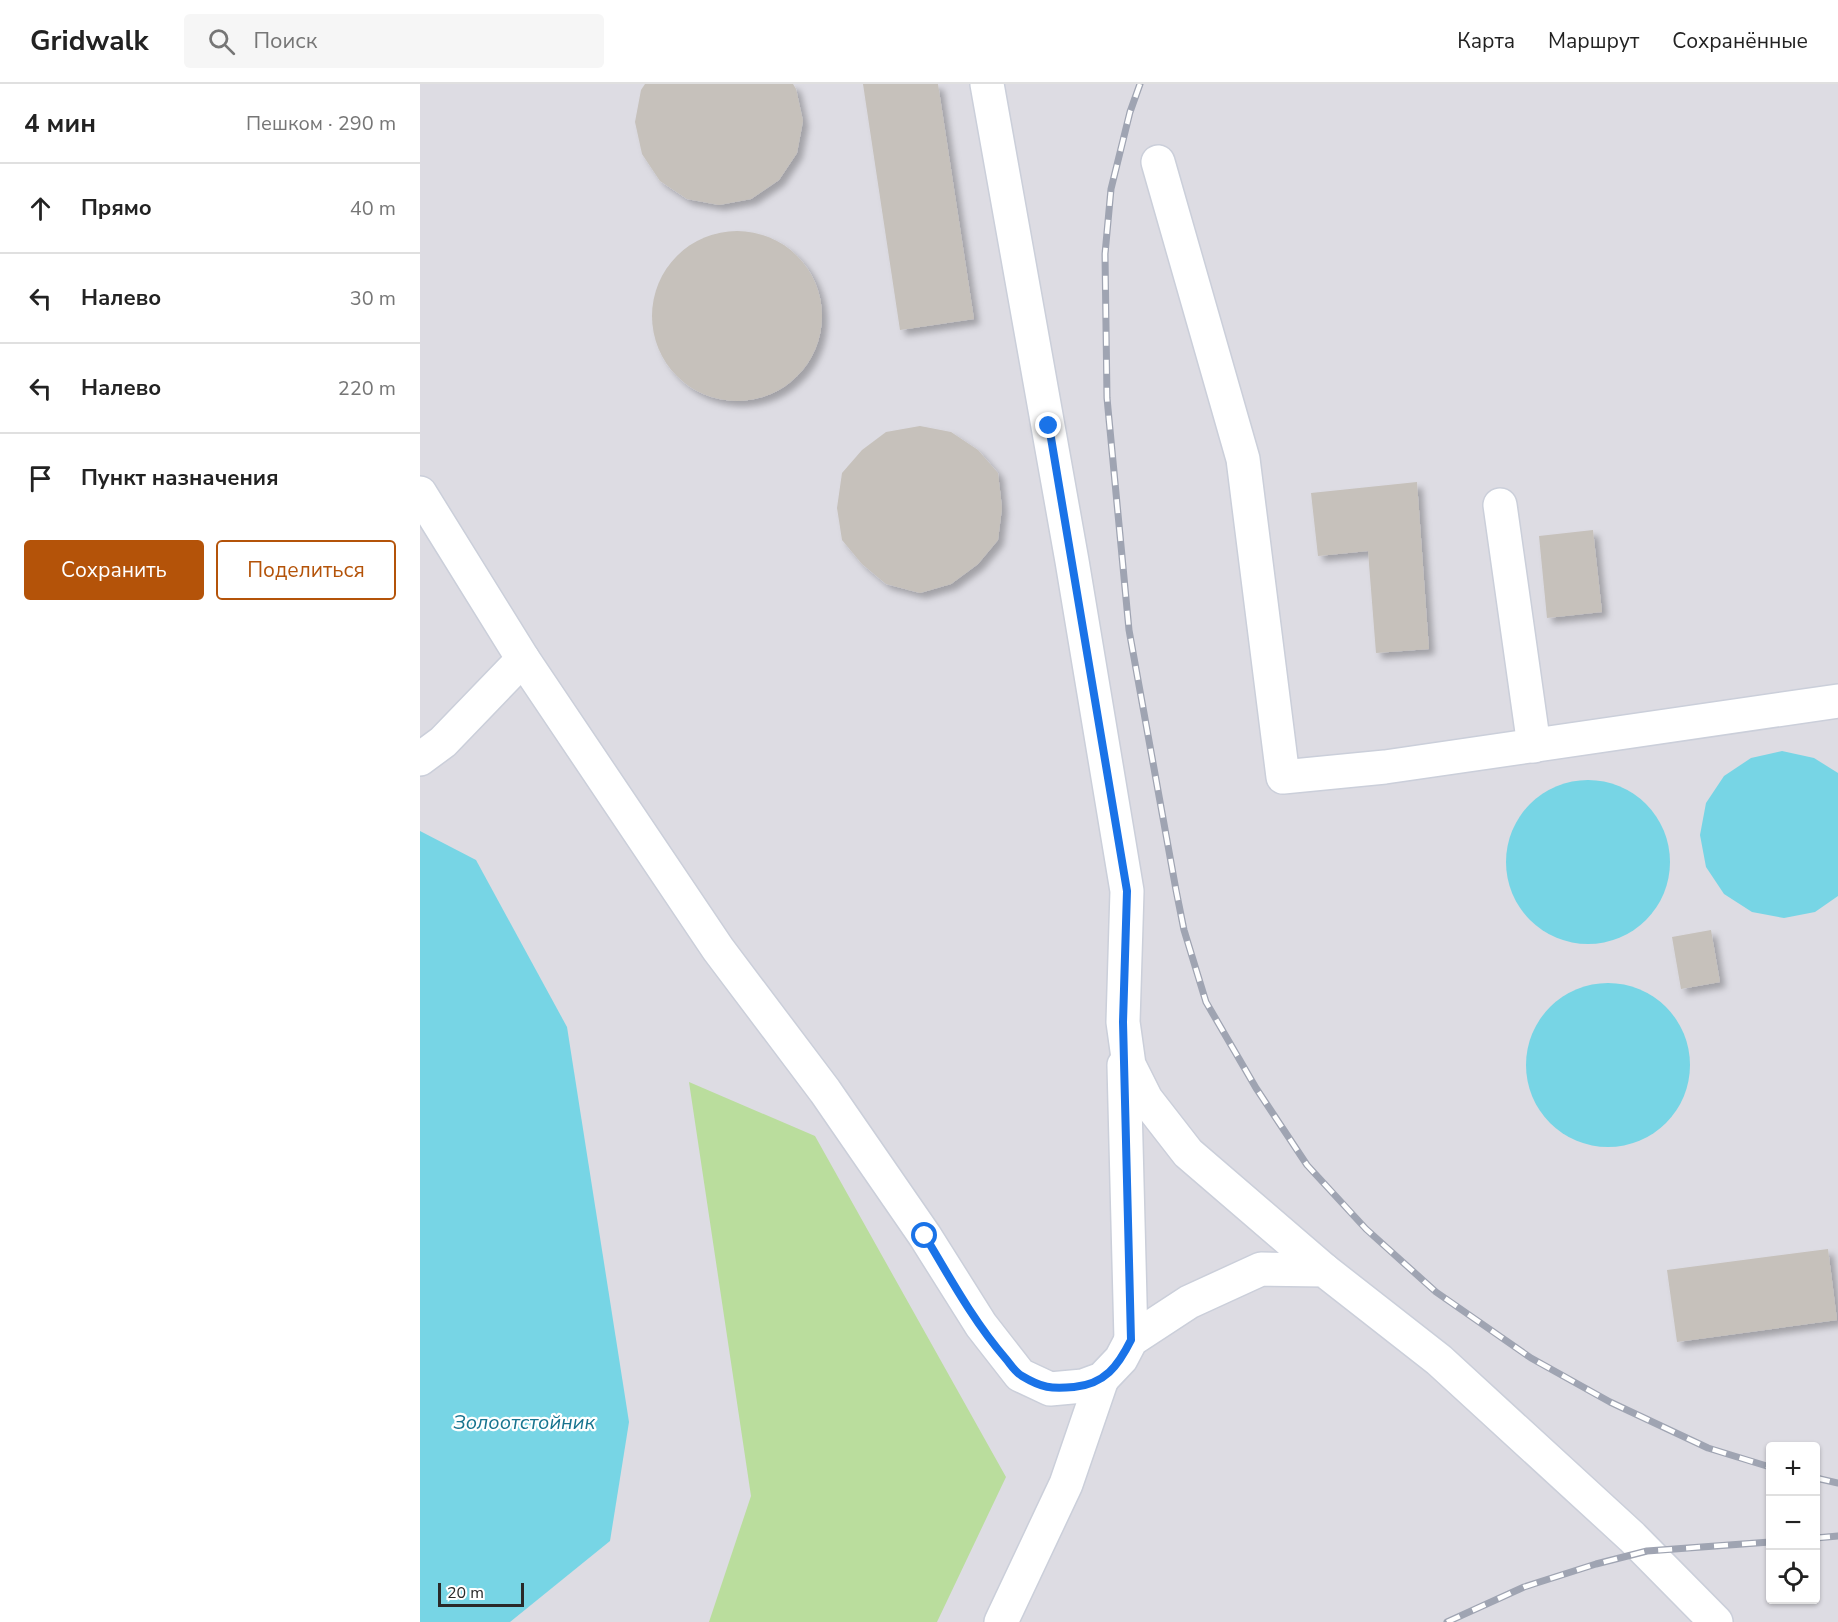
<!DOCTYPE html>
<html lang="ru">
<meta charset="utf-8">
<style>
body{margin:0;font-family:"Nunito Sans",sans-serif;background:#f6f6f6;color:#222}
.controls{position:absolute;right:18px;bottom:18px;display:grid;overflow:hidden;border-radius:6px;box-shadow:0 2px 4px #0004}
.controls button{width:54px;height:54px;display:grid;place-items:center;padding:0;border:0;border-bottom:2px solid #e0e0e0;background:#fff;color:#222;font:30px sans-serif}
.scale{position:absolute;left:18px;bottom:15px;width:86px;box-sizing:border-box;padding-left:6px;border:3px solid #292929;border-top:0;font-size:16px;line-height:21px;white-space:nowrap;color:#292929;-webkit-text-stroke:4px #fff;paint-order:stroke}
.stop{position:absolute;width:18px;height:18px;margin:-14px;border:4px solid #1a73e8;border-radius:50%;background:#fff}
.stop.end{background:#1a73e8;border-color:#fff;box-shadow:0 2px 6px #0008}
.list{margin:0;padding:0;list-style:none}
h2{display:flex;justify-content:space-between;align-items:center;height:78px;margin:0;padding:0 24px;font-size:26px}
h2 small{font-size:20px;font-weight:400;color:#767676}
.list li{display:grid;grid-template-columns:39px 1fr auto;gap:18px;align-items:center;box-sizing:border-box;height:90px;padding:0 24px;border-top:2px solid #e0e0e0}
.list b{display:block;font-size:22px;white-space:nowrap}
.list em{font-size:20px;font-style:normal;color:#767676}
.actions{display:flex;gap:12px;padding:18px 24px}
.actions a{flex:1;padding:14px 0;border:2px solid #b45309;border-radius:6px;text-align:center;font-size:21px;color:#b45309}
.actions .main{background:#b45309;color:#fff}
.icon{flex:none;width:33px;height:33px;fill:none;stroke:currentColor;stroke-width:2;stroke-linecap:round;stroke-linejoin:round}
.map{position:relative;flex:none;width:1418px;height:1538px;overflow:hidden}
header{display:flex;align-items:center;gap:36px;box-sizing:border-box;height:84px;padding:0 30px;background:#fff;border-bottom:2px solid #e0e0e0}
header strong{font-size:28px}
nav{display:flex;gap:33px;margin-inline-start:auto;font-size:21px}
.search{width:420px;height:54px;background:#f6f6f6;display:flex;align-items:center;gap:15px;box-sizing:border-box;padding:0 21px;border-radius:6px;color:#767676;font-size:22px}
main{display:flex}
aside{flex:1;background:#fff}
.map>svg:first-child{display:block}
.industrial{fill:#dddce3;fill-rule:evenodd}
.green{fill:#badd9d}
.water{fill:#77d5e5}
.building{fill:#c6c1bb;filter:url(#shadow)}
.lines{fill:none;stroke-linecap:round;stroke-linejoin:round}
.minor-casing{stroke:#cbcfda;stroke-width:36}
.minor{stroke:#fff;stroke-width:33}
.rail-casing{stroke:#9fa4b2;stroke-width:7}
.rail{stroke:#fff;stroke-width:4.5;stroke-dasharray:14;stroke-linecap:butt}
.route{stroke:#1a73e8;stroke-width:8}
.labels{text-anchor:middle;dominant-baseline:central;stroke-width:4.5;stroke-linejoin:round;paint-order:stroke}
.water-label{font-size:20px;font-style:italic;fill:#18748f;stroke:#fff}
</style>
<header>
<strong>Gridwalk</strong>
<div class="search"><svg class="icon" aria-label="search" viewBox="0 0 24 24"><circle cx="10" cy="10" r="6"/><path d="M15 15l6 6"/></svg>Поиск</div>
<nav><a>Карта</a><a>Маршрут</a><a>Сохранённые</a></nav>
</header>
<main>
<aside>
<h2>4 мин<small>Пешком · 290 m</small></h2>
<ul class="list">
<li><svg class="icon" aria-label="ahead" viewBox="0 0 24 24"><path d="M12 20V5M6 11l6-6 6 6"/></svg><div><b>Прямо</b></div><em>40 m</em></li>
<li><svg class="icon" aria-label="left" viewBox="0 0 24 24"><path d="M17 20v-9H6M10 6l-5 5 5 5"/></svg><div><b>Налево</b></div><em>30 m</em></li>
<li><svg class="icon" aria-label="left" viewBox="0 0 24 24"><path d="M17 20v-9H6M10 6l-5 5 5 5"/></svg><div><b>Налево</b></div><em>220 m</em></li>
<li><svg class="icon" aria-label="arrive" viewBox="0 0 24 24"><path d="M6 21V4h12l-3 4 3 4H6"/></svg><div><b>Пункт назначения</b></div></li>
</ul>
<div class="actions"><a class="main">Сохранить</a><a>Поделиться</a></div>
</aside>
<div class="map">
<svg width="1418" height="1538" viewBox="0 0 1418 1538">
<defs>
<filter id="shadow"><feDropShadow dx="5.5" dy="5.5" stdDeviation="3" flood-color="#0004"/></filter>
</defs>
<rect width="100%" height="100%" fill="#eae3dc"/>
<!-- industrial -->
<path class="industrial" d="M 0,0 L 1418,0 L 1418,1538 L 0,1538 ZM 1350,1362 L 1396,1362 L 1396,1516 L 1350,1516 Z"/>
<!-- green -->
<path class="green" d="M 269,998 L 395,1052 L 586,1393 L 517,1538 L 289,1538 L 331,1412 Z"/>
<!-- water -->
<g class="water">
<path d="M 1362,667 L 1394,674 L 1418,689 L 1418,812 L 1395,828 L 1364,834 L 1332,828 L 1304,810 L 1286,783 L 1280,751 L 1286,719 L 1304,692 L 1331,674 Z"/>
<circle cx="1168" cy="778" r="82"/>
<path d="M 0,747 L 56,776 L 147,943 L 209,1338 L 190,1457 L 90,1538 L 0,1538 Z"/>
<circle cx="1188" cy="981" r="82"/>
</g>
<!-- building -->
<g class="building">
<path d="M 225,0 L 373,0 L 376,5 L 383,37 L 377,69 L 359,96 L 331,115 L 299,121 L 267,115 L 240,97 L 222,70 L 215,38 L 221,6 Z"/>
<path d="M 443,0 L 518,0 L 554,235 L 480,246 Z"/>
<circle cx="317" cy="232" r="85"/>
<path d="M 500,342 L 531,348 L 558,366 L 578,389 L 582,424 L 578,456 L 558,480 L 531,500 L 500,509 L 466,500 L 442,480 L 422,456 L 417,424 L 422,389 L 442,366 L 466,348 Z"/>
<path d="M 997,398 L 1009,565 L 956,569 L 948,467 L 898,472 L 891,409 Z"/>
<path d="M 1173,446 L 1182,528 L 1127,534 L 1119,452 Z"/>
<path d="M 1291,846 L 1300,898 L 1261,905 L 1252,853 Z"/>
<path d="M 1408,1165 L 1417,1236 L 1257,1258 L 1247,1186 Z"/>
</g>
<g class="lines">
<defs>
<g id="minor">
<path d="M 567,0 L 652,477 L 707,807 L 703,938 L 709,981 L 726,1015 L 768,1069 L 904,1186"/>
<path d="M 738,78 L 823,375 L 863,693 L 965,683 L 1418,617"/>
<path d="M 0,409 L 103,575 L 298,865 L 405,1007 L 505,1152 L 561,1241 L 600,1291 L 630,1305 L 663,1302 L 682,1295 L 701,1275 L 711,1256 L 769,1218 L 841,1185 L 904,1186 L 1019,1276 L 1212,1453 L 1296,1538"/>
<path d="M 1080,421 L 1114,662"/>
<path d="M 0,675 L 23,658 L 103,575"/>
<path d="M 704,981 L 711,1256"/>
<path d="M 581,1538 L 646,1400 L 682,1295"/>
</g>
</defs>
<!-- minor casing -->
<use href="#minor" class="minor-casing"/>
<!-- minor -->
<use href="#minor" class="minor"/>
<defs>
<g id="rail">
<path d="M 720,0 L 710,28 L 691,105 L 685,170 L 687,314 L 709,546 L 756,806 L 764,846 L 786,918 L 836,1004 L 887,1081 L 946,1145 L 1016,1208 L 1111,1274 L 1190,1318 L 1288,1364 L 1350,1383"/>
<path d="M 1396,1394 L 1418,1399"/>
<path d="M 1396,1454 L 1418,1452"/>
<path d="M 1027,1538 L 1104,1503 L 1176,1480 L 1227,1467 L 1350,1458"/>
</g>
</defs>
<!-- rail casing -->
<use href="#rail" class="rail-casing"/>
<!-- rail -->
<use href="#rail" class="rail"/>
</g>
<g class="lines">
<!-- route -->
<path class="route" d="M 505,1152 C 530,1194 554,1238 586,1275 C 591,1281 595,1288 602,1292 C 622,1304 631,1305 654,1303 C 685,1300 698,1282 711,1256 L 703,938 L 707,807 L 629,342"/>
</g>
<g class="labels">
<!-- water labels -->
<g class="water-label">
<text x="104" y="1338">Золоотстойник</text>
</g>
</g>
</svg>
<div class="controls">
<button>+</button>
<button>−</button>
<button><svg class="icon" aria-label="locate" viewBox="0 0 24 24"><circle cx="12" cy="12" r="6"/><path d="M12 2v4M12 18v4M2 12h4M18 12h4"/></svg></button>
</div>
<div class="scale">20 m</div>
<div class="stop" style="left:505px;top:1152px"></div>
<div class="stop end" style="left:629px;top:342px"></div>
</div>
</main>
